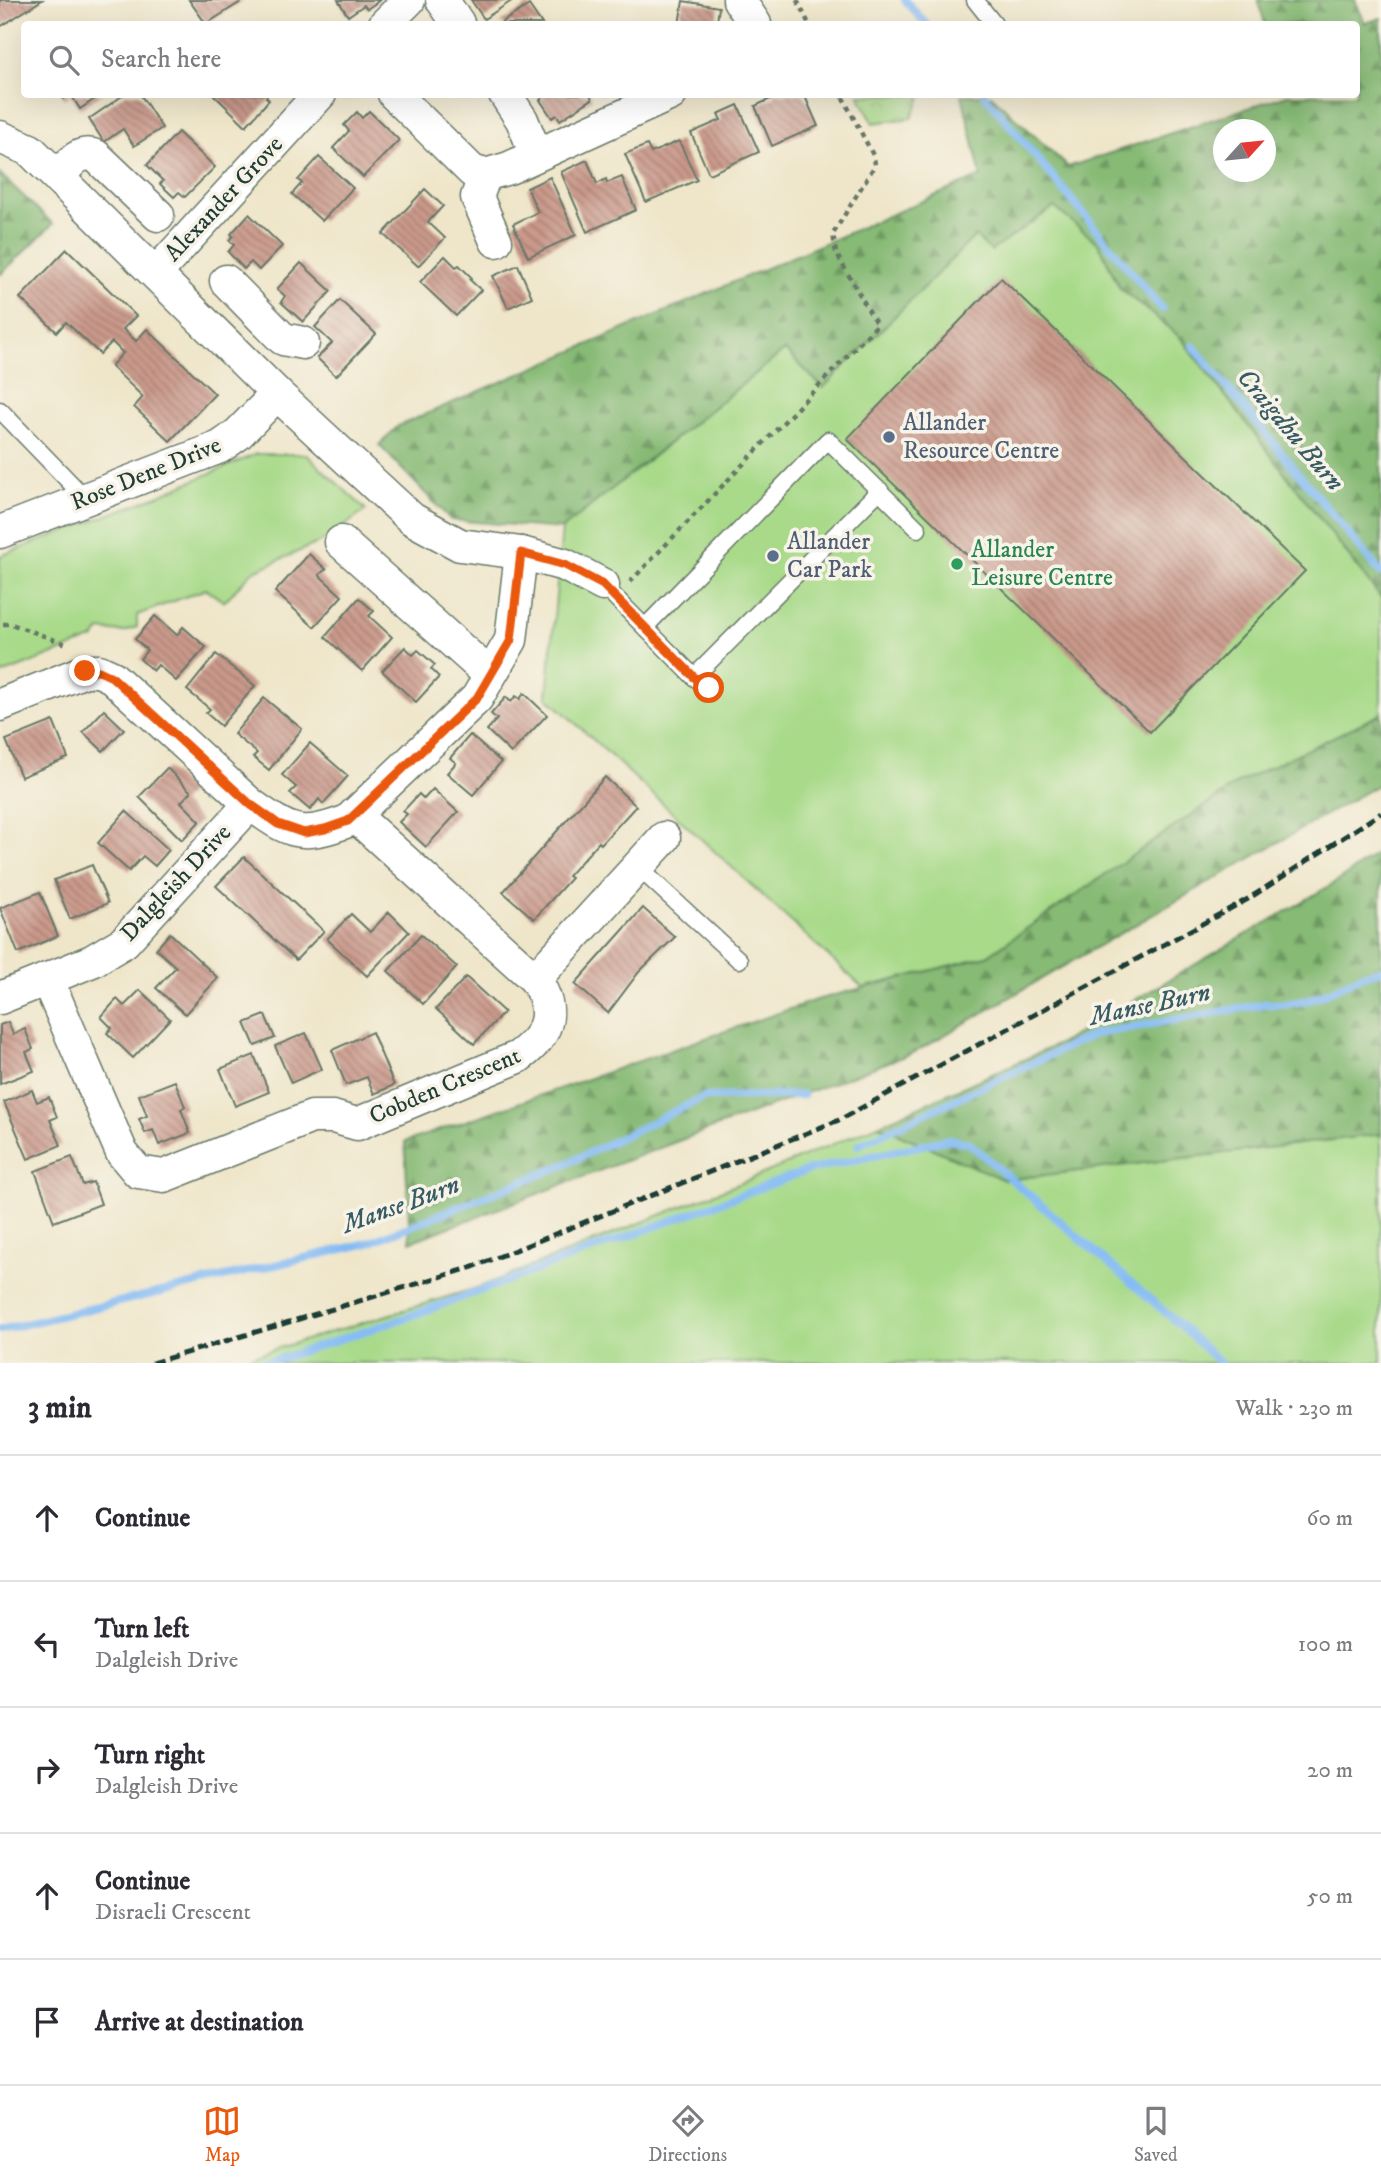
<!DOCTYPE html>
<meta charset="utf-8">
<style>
body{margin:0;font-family:"IM FELL DW Pica",serif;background:#f7f7f7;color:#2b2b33}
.compass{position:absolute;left:1213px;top:119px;width:63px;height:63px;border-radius:50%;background:#fff;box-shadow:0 7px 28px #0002;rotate:63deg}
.stop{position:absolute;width:21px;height:21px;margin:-16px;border:5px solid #ea580c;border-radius:50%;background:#fff}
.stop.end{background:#ea580c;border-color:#fff;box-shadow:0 2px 7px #0008}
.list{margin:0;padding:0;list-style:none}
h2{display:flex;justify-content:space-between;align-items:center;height:91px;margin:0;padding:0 28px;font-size:30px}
h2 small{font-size:23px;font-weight:400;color:#7c7c81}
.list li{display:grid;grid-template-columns:46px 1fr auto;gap:21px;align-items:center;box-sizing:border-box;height:126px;padding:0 28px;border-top:2px solid #e1e1e2}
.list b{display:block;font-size:26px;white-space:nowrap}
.list p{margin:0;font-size:23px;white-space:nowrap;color:#7c7c81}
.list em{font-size:23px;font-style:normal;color:#7c7c81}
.icon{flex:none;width:38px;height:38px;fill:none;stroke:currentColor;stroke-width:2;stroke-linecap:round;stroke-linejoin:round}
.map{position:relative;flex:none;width:1381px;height:1363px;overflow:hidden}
.search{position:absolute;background:#fff;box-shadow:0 7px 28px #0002;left:21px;right:21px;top:21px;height:77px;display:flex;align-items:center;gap:18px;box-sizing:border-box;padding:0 24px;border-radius:7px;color:#7c7c81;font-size:26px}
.sheet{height:721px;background:#fff}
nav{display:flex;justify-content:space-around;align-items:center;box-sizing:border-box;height:98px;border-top:2px solid #e1e1e2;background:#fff;font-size:19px;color:#7c7c81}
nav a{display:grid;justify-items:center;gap:4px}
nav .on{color:#ea580c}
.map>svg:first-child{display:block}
.grass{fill:#a8da89;stroke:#648c5e;stroke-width:2}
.forest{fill:url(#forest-firs);stroke:#527c54;stroke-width:2;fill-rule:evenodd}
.park{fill:url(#park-crowns);stroke:#648c5e;stroke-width:2}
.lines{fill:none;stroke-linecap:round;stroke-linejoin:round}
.stream{stroke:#84bbf4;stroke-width:8}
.building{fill:url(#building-back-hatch)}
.service-casing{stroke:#687868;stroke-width:19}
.minor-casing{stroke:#687868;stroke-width:35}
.path{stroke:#687868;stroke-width:4.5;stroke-dasharray:5 5;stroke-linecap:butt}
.service{stroke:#fff;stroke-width:16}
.minor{stroke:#fff;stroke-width:32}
.rail{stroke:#1f3d34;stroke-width:5;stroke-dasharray:10 5;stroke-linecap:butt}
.route{stroke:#ea580c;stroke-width:9}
.service-dot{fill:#5c6f8a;stroke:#f7f3e8;stroke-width:2.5}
.leisure-dot{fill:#2e9e5b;stroke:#f7f3e8;stroke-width:2.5}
.labels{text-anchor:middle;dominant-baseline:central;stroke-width:7;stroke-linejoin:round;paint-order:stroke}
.street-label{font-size:24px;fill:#1f3d34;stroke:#f7f3e8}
.service-label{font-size:24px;fill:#4e5e75;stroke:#f7f3e8;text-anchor:start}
.leisure-label{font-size:24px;fill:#27864d;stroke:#f7f3e8;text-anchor:start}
.water-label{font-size:26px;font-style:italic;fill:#385c64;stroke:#f7f3e8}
</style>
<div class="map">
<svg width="1381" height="1363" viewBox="0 0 1381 1363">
<defs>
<pattern id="forest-firs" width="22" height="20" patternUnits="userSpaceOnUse" patternTransform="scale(1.75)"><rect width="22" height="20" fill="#86ba75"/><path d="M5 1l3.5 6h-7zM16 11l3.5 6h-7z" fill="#6d9861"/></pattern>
<pattern id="park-crowns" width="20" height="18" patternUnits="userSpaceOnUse" patternTransform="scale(1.75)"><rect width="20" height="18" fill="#a8da89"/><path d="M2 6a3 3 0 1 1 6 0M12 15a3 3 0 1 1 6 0" fill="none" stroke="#90bc77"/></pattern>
<pattern id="building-back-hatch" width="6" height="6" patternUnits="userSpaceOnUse" patternTransform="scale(1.75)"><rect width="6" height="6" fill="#ca998b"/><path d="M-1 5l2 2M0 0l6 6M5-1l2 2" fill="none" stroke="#a37e72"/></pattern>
</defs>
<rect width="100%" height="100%" fill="#f7f3e8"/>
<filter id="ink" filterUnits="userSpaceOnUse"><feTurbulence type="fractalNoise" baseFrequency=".0143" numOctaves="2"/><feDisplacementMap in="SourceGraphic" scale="14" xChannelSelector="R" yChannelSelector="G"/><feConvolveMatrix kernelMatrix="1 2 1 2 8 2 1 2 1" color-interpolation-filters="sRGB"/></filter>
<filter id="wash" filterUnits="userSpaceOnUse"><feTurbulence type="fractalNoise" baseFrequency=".00686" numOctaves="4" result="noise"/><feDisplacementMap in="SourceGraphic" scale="28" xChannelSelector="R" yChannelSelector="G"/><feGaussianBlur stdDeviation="1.57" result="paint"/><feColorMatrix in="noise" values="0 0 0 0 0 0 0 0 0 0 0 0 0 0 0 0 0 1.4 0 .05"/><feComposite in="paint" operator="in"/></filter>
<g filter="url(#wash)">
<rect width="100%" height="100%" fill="#efe6ca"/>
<!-- grass -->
<g class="grass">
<path d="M 1054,207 L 1099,244 L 1120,288 L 1180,337 L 1381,598 L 1381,714 L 1239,782 L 987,956 L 863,988 L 547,697 L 562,529 L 785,350 L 823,387 L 976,235 L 991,250 Z"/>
<path d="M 256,454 L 306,454 L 366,510 L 327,539 L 252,572 L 224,602 L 206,589 L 137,615 L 137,627 L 124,632 L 100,630 L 95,638 L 0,675 L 0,556 L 150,499 Z"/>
<path d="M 878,1125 L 1005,1180 L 1381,1134 L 1381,1363 L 229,1363 L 480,1287 L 758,1176 Z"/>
</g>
<!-- forest -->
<g class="forest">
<path d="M 1258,0 L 1355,0 L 1365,23 L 1381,18 L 1381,598 L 1180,337 L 1120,288 L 1099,244 L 1054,207 L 991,251 L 975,236 L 823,388 L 785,350 L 562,529 L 451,520 L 379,445 L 398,426 L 981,176 L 962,95 L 991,95 L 1068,167 L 1287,95 L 1356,94 L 1356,24 L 1265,24 ZM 1224,130 L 1266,130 L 1266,172 L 1224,172 Z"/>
<path d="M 0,174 L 53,224 L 0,275 Z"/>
<path d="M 1381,714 L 1381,783 L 915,1052 L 410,1242 L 405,1142 L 816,1000 L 987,956 L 1239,782 Z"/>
<path d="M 1381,851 L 1381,1134 L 1004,1180 L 878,1125 L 1063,1042 L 1336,882 Z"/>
</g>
<!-- park -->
<path class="park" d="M 859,95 L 919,95 L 921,98 L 911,118 L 873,123 Z"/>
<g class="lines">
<!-- stream -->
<g class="stream">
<path d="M 905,0 L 926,24"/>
<path d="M 984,94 L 1162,309"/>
<path d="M 1193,346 L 1381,573"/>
<path d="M 858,1145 L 1095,1034 L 1264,1004 C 1283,1004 1301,1004 1319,996 C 1342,987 1356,975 1381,970"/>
<path d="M 0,1330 L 368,1243 L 564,1165 L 704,1097 L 803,1095"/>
<path d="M 260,1363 L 282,1358 L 408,1317 L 809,1170 L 949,1139 L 969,1143 L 1179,1324 L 1220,1363"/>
</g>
</g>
<g id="blocks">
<!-- building -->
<g class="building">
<path d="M 0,0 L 42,0 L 0,27 Z"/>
<path d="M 189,0 L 244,0 L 206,24 Z"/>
<path d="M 338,0 L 380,0 L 367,9 L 364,5 L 348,16 Z"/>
<path d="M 471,0 L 513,0 L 484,19 Z"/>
<path d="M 683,1 L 719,7 L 717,22 L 723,24 L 679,24 Z"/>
<path d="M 529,5 L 542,24 L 499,24 Z"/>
<path d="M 61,94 L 102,94 L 80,109 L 71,95 L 64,99 Z"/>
<path d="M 125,94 L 140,94 L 162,128 L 134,146 L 123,129 L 104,142 L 89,119 Z"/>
<path d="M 213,94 L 268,94 L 266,97 L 269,100 L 246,126 Z"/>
<path d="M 544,94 L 590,94 L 592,99 L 560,120 L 557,115 L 552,118 L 540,100 L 545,96 Z"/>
<path d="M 774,94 L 804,94 L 818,126 L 772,146 L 755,106 L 775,97 Z"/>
<path d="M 738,105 L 759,152 L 709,174 L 691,133 L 721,120 L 718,114 Z"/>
<path d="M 369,111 L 399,140 L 363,177 L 333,148 L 349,131 L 344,125 L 357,112 L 362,118 Z"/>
<path d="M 178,132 L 215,167 L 185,197 L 179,192 L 174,197 L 160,184 L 163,181 L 147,165 Z"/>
<path d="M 679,141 L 697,180 L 646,202 L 625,154 L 647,145 L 651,153 Z"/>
<path d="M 319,157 L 353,188 L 322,221 L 292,194 L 302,183 L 298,180 Z"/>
<path d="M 587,160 L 597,184 L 606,179 L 607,183 L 622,177 L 636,210 L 587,232 L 561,172 Z"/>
<path d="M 550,177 L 576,235 L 528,257 L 513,224 L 538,212 L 527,188 Z"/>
<path d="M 425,189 L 443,206 L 428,222 L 445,238 L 418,266 L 383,234 Z"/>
<path d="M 249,214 L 282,246 L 259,270 L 251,262 L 244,269 L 228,252 L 234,245 L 229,240 L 233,236 L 231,234 Z"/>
<path d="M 67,249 L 136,316 L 123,329 L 136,341 L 147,329 L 215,394 L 170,441 L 134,407 L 143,397 L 111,366 L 123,353 L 112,342 L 100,354 L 66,322 L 57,332 L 20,298 Z"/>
<path d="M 445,256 L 456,267 L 459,265 L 472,278 L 470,280 L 481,290 L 456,316 L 420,282 Z"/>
<path d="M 301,263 L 331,291 L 303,322 L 281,302 L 285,296 L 277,289 Z"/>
<path d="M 518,265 L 532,297 L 508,308 L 493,276 Z"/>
<path d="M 1001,278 L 1305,571 L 1150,732 L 847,439 Z"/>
<path d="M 340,300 L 376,334 L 336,376 L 317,358 L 332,343 L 315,327 Z"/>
<path d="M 309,554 L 326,569 L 319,575 L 342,596 L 314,627 L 275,592 Z"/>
<path d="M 359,598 L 374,611 L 369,616 L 392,637 L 362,671 L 325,637 Z"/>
<path d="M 155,616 L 177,635 L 183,627 L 206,647 L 176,681 L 158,665 L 153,671 L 140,659 L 147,650 L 135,639 Z"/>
<path d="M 405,647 L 413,655 L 418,650 L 435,665 L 431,669 L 439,677 L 416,702 L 382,671 Z"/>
<path d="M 216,654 L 255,686 L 221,726 L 206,713 L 210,709 L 187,690 Z"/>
<path d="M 524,693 L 547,715 L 511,753 L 487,730 L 497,719 L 491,714 L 506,697 L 511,702 L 516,696 L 520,699 Z"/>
<path d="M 264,698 L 302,729 L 269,770 L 253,757 L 257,753 L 234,734 Z"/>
<path d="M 104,710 L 124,729 L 103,751 L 83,732 Z"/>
<path d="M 53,721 L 68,758 L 21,777 L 6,740 Z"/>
<path d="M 470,735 L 501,762 L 473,795 L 447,773 L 456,763 L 450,758 Z"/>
<path d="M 310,743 L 348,776 L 323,804 L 319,799 L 310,810 L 290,793 L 296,787 L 282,775 Z"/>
<path d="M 167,768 L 191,792 L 181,802 L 200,821 L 182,840 L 139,797 Z"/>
<path d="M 605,777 L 636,806 L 601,844 L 599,842 L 568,876 L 571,878 L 534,919 L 503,892 Z"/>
<path d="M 433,789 L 458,812 L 426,847 L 399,822 L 407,814 L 403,811 L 419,794 L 424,799 Z"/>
<path d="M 126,811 L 169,850 L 155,866 L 143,856 L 129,871 L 98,843 Z"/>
<path d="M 244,857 L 324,931 L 296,960 L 216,886 Z"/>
<path d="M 92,865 L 108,903 L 70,919 L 54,880 Z"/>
<path d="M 40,892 L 58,936 L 18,953 L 0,908 Z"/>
<path d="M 643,908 L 675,937 L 639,972 L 608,1013 L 575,984 Z"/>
<path d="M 389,912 L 409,932 L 367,976 L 327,939 L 351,914 L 370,932 Z"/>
<path d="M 170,933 L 218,978 L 185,1014 L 156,988 L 176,967 L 156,949 Z"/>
<path d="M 421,935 L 457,967 L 423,1004 L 388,971 Z"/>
<path d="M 466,977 L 504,1012 L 474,1044 L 436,1009 Z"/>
<path d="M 140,990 L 170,1019 L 133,1058 L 107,1033 L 112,1028 L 101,1017 L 117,999 L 124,1006 Z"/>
<path d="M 265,1015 L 275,1038 L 255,1046 L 245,1023 Z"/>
<path d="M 8,1022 L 13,1034 L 25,1029 L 33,1049 L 26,1052 L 34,1071 L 0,1084 L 0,1025 Z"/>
<path d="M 372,1032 L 394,1085 L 374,1094 L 367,1077 L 346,1085 L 332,1050 Z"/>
<path d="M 306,1033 L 322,1069 L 291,1083 L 275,1046 Z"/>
<path d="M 254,1055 L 269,1092 L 235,1106 L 220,1069 Z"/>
<path d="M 175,1081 L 185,1107 L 181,1109 L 190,1133 L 159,1145 L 153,1130 L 145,1133 L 139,1119 L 147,1116 L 139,1095 Z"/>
<path d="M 32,1090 L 37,1102 L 49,1097 L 57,1117 L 50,1120 L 61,1145 L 28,1159 L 4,1102 Z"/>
<path d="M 72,1157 L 83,1185 L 93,1182 L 101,1204 L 54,1222 L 35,1171 Z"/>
</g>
</g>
</g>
<g filter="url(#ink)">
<use href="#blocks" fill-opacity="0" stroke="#687868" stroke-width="2"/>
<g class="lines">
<defs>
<g id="service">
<path d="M 975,0 L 994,24"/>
<path d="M 0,410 L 86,499"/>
<path d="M 603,585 L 694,677 L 709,688"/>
<path d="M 645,627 L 828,440 L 918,529"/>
<path d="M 694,677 L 880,490"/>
<path d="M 638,867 L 739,960"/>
</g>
<g id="minor">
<path d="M 442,0 L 458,23"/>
<path d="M 739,0 L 755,24"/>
<path d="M 385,24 L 409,0"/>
<path d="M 394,94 L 472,171 L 485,175 L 509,168 L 671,94"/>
<path d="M 505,94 L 522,120 L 536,154"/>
<path d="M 0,137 L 30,150 L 277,394 L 412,519 L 460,545 L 521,553 L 565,565 L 603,585"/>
<path d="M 485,175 L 477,197 L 496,241"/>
<path d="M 59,177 C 69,165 78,149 96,156 L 158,215"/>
<path d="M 156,273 L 320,94"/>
<path d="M 226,281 L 283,339 L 303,343"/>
<path d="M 0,532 L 220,447 L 237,435 L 277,394"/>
<path d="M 341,542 L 490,675"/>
<path d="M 0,705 L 85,671 L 99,671 L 112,677 L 250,804"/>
<path d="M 47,979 L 122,1153 L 138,1172 L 164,1176 L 312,1117 L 333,1117 L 357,1124 L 518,1057 C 549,1035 556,1011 535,979 L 354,815"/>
<path d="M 535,979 L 664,838"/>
<path d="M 0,998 L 92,961 L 124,942 L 250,804 C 291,833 300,839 348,821 L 477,698 L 511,640 L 521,553"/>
</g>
</defs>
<!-- service casing -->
<use href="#service" class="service-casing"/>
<!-- minor casing -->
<use href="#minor" class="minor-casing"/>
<!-- path -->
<g class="path">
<path d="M 797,0 L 809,24"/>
<path d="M 630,582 L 877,325 L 836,253 L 833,234 L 875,165 L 874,157 L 841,94"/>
<path d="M 3,624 L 11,624 L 69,645"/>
</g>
<!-- service -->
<use href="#service" class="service"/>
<!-- minor -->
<use href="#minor" class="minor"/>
<!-- rail -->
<path class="rail" d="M 152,1363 L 473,1267 L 839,1120 L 1248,899 L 1381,813"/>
</g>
</g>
<g class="lines" filter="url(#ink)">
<!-- route -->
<path class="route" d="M 85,671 L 99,671 L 112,677 L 250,804 L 278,824 L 304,833 L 325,829 L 348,821 L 477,698 L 511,640 L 521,553 L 565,565 L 603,585 L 694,677 L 709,688"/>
</g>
<!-- markers -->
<g class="service-dot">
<circle cx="889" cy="437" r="7"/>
<circle cx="773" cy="556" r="7"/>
</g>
<circle class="leisure-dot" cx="957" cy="564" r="7"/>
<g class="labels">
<!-- street labels -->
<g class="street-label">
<text transform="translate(224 199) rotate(-47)">Alexander Grove</text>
<text transform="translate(146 474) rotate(-22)">Rose Dene Drive</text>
<text transform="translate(176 883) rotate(-47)">Dalgleish Drive</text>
<text transform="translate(445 1086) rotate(-23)">Cobden Crescent</text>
</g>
<!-- service labels -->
<g class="service-label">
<text x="903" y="423">Allander<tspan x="903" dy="28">Resource Centre</tspan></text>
<text x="787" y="542">Allander<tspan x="787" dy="28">Car Park</tspan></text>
</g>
<!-- leisure labels -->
<g class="leisure-label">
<text x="971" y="550">Allander<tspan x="971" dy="28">Leisure Centre</tspan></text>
</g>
<!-- water labels -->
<g class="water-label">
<text transform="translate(1290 430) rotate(50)">Craigdhu Burn</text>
<text transform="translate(1150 1005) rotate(-12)">Manse Burn</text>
<text transform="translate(401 1205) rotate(-20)">Manse Burn</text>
</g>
</g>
</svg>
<svg class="compass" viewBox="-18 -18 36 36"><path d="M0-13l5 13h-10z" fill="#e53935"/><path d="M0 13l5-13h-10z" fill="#7c7c81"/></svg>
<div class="stop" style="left:709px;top:688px"></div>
<div class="stop end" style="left:85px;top:671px"></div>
<div class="search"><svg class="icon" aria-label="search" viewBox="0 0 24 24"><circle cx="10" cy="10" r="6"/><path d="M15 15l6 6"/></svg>Search here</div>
</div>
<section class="sheet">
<h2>3 min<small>Walk · 230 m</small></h2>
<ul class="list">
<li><svg class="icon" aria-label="ahead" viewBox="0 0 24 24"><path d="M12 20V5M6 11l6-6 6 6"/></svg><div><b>Continue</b></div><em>60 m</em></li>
<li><svg class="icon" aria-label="left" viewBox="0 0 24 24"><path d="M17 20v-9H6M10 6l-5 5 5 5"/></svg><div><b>Turn left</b><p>Dalgleish Drive</p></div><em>100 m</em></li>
<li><svg class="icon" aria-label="right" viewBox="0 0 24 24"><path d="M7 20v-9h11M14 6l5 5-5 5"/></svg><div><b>Turn right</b><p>Dalgleish Drive</p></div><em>20 m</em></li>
<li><svg class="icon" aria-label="ahead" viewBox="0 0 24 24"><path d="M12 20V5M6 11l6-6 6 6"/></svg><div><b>Continue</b><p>Disraeli Crescent</p></div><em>50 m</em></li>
<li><svg class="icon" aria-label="arrive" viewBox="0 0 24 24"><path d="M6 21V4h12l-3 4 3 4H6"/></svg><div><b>Arrive at destination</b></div></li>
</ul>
</section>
<nav>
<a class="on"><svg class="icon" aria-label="map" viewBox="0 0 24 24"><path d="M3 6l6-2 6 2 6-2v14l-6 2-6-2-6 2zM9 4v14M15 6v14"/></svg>Map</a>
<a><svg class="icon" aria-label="directions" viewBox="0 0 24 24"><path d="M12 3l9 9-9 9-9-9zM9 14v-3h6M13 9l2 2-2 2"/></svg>Directions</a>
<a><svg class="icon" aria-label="saved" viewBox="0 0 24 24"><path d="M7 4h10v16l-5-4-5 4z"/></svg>Saved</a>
</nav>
